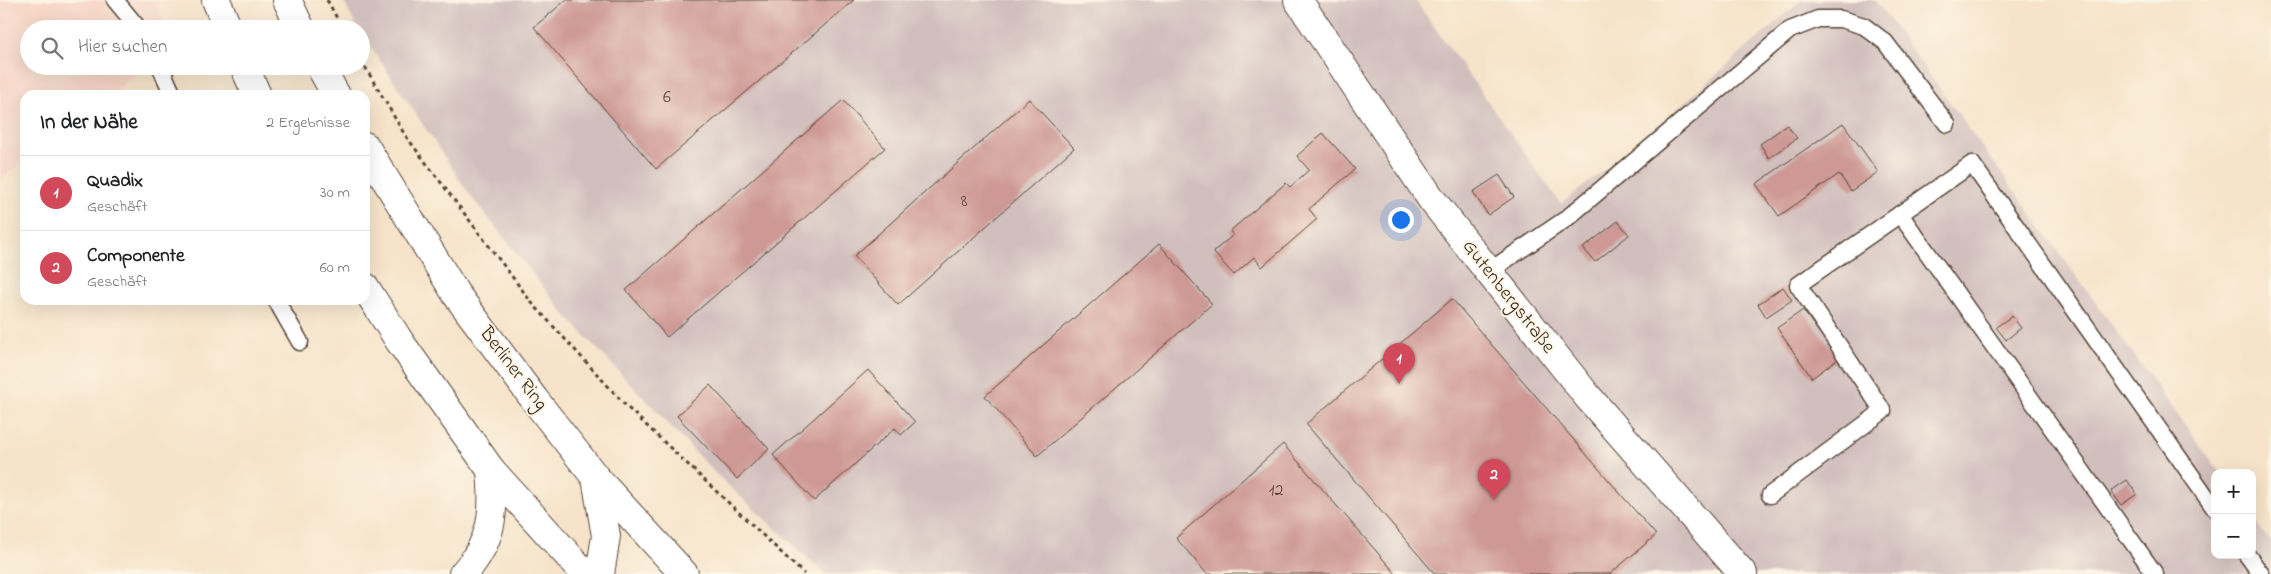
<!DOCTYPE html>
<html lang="de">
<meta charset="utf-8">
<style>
body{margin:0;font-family:"Indie Flower",sans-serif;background:#f2f2f2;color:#202124}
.controls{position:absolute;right:15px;bottom:15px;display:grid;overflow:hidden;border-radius:10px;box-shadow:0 5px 20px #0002}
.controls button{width:45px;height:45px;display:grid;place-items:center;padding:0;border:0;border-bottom:1px solid #e0e0e0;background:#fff;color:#202124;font:25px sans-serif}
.you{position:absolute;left:1400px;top:219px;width:18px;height:18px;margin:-12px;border:4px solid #fff;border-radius:50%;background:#1a73e8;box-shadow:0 0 0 8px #1a73e833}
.badge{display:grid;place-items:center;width:32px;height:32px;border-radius:50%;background:#d1495b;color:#fff;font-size:16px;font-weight:700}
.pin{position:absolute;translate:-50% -41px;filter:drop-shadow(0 1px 2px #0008)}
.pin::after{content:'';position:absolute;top:26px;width:18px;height:15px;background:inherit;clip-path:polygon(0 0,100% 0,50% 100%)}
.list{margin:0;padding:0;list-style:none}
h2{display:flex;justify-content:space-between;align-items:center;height:65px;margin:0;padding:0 20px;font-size:21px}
h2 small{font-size:16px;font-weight:400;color:#757577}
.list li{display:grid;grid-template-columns:32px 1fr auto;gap:15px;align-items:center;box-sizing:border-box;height:75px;padding:0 20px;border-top:1px solid #e0e0e0}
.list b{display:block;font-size:19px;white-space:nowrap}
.list p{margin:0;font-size:16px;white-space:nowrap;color:#757577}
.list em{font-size:16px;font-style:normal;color:#757577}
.icon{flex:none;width:28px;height:28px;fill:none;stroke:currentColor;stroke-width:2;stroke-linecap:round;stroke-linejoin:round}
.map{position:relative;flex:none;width:2271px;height:574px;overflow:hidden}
.search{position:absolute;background:#fff;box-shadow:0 5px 20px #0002;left:20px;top:20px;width:350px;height:55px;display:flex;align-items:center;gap:12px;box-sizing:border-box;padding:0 18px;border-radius:28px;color:#757577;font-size:19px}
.panel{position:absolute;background:#fff;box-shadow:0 5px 20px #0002;left:20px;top:90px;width:350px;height:215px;border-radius:15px}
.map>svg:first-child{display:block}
.built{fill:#f6d2c3}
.industrial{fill:#d1bfbd}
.building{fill:#ce9994}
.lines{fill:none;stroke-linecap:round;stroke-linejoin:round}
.service-casing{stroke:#574638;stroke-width:19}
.minor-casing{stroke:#574638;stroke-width:30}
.tertiary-casing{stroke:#574638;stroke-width:30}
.primary-casing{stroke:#574638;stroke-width:30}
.path{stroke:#574638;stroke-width:3;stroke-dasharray:4 4;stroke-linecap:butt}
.service{stroke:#fff;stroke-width:16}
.minor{stroke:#fff;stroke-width:28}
.tertiary{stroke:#fff;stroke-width:28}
.primary{stroke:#fff;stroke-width:28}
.labels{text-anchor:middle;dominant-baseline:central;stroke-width:4;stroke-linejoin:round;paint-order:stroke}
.number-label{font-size:18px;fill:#60463c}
.street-label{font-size:20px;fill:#3b2a1e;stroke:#fcf5e5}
</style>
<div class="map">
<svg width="2271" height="574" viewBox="0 0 2271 574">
<rect width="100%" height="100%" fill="#fcf5e5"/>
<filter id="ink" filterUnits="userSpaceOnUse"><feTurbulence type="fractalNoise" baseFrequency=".02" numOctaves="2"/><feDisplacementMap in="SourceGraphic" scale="10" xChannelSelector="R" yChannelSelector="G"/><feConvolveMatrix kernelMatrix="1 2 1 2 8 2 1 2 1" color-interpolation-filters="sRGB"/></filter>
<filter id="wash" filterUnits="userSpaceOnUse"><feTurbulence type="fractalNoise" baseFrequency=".0096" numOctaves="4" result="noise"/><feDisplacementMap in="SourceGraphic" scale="20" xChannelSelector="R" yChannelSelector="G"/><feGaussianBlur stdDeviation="1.12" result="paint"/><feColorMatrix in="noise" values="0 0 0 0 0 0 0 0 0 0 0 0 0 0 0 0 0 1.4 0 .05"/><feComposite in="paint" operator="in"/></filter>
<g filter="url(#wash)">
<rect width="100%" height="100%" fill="#f6e3c9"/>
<!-- built -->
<path class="built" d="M 0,0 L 156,0 L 166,27 L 165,29 L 29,29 L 29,66 L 142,66 L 138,73 L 110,95 L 25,95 L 25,160 L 0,179 Z"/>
<!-- industrial -->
<path class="industrial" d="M 343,0 L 1415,0 L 1561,204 L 1631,149 L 1802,0 L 1875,0 L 2220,473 L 2215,473 L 2215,555 L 2252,555 L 2252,517 L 2271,543 L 2271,574 L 825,574 L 717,475 L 568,318 L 470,195 L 361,32 L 361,29 L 359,29 L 351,16 Z"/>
<g id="blocks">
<!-- building -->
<g class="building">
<path d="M 566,0 L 854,0 L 656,169 L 534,27 Z"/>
<path d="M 1029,99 L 1074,148 L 898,305 L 854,256 Z"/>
<path d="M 843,100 L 885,148 L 667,337 L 626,290 Z"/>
<path d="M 1843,123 L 1878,172 L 1851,191 L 1839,174 L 1779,216 L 1756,184 Z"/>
<path d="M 1787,125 L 1797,138 L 1769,158 L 1760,144 Z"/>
<path d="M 1323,133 L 1355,169 L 1309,209 L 1317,219 L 1262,267 L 1254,257 L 1234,275 L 1213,252 L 1233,235 L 1230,231 L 1286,183 L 1290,187 L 1309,170 L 1297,156 Z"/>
<path d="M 1499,175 L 1514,197 L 1488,215 L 1473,192 Z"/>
<path d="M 1618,221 L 1629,235 L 1595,262 L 1583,248 Z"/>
<path d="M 1159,244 L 1212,304 L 1037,456 L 985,396 Z"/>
<path d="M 1783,287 L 1792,300 L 1766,317 L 1758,304 Z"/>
<path d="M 1452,299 L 1656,535 L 1610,574 L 1435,574 L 1306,424 Z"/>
<path d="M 1803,310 L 1838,359 L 1812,378 L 1777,328 Z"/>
<path d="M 2012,316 L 2021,328 L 2006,340 L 1996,327 Z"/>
<path d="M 868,370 L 915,422 L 901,435 L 895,428 L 814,501 L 773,455 Z"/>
<path d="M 710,385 L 769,449 L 737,479 L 677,416 Z"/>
<path d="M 1283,444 L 1396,574 L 1207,574 L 1176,538 Z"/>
<path d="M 2127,480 L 2137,494 L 2121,505 L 2111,491 Z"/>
</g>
</g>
</g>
<g filter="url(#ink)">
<use href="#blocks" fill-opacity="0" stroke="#574638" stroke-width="1"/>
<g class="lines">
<defs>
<g id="service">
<path d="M 115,0 L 139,29"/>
<path d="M 160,66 L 173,95"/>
<path d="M 1900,214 L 2155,574"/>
<path d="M 1488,272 L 1566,219 L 1790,30 L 1818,19 L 1841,19 L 1864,26 L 1885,42 L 1947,124"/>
<path d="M 276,300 L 300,342"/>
<path d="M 1770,495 L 1883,411 L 1798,285 L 1972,164 L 2215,509"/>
<path d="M 2247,555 L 2261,574"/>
</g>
<path id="minor" d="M 1298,0 L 1432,200 L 1588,397 L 1743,574"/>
<g id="tertiary">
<path d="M 596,478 L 606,536 L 600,574"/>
<path d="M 463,574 C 493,541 495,513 491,470"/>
</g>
<g id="primary">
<path d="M 216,0 L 228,29"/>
<path d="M 287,0 L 301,29"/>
<path d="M 244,66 L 257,95"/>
<path d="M 320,66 L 336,95"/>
<path d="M 365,146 L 456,294 L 534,399 L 596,478 L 684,574"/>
<path d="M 365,287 L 400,342 L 491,470 L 585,574"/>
</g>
</defs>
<!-- service casing -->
<use href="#service" class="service-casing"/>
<!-- minor casing -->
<use href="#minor" class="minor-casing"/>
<!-- tertiary casing -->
<use href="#tertiary" class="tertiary-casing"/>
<!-- primary casing -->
<use href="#primary" class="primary-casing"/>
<!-- path -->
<g class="path">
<path d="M 327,0 L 343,29"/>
<path d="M 361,60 L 405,135 L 532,303 L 629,409 L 804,574"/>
</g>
<!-- service -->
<use href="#service" class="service"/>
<!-- minor -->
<use href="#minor" class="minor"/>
<!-- tertiary -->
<use href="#tertiary" class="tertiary"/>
<!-- primary -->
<use href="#primary" class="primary"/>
</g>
</g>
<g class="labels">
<!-- number labels -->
<g class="number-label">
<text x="667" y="98">6</text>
<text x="964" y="202">8</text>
<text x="1276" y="491">12</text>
</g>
<!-- street labels -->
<g class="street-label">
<text transform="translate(1508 297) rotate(52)">Gutenbergstraße</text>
<text transform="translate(513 369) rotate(53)">Berliner Ring</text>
</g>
</g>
</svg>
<div class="controls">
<button>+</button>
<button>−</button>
</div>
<div class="you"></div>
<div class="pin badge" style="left:1399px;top:384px">1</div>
<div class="pin badge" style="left:1494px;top:500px">2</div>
<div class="search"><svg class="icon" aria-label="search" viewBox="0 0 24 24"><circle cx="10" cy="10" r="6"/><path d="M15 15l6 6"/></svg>Hier suchen</div>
<section class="panel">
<h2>In der Nähe<small>2 Ergebnisse</small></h2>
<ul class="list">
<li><span class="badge">1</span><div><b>Quadix</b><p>Geschäft</p></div><em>30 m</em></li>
<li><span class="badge">2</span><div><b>Componente</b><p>Geschäft</p></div><em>60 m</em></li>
</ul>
</section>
</div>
